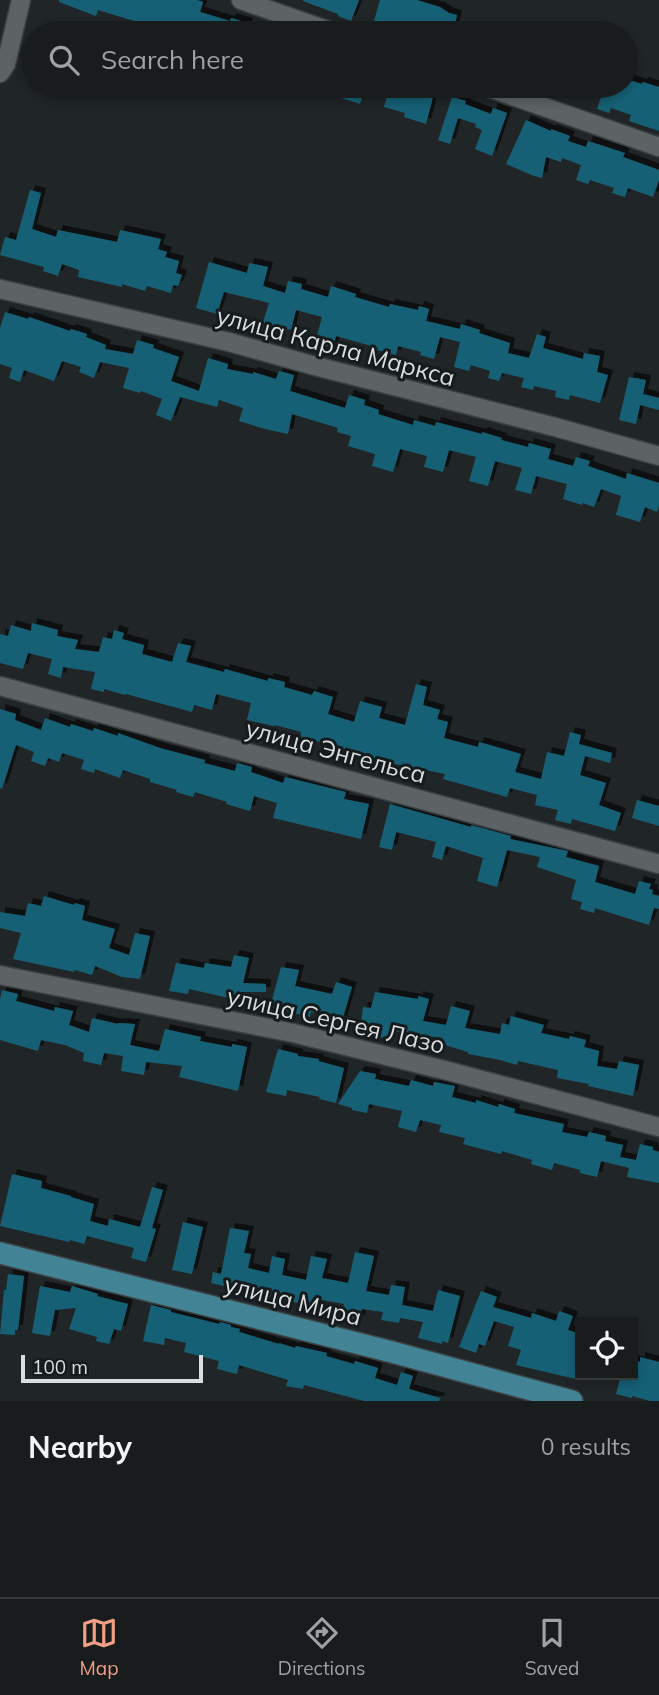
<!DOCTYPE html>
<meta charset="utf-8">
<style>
body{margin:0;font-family:Mulish,sans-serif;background:#25292a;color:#f1f3f6}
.controls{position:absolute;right:21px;bottom:21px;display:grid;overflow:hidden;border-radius:0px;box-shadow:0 4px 10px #0003}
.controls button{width:63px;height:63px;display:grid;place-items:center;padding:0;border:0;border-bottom:2px solid #363a3b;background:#181c1d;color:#f1f3f6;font:35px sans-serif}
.scale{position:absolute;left:21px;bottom:18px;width:182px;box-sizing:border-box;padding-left:7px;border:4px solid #dadedf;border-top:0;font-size:19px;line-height:24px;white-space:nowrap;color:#dadedf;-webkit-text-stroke:5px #161b1d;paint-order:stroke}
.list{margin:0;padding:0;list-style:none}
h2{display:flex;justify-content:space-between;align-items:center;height:91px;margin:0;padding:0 28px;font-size:30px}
h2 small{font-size:23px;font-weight:400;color:#9fa1a4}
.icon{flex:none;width:38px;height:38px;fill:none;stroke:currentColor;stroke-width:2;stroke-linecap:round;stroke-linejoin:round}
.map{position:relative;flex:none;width:659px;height:1401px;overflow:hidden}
.search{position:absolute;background:#181c1d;box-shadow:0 4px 10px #0003;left:21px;right:21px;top:21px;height:77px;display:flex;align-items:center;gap:18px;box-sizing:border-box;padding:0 24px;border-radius:38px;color:#9fa1a4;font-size:26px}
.sheet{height:196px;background:#181c1d}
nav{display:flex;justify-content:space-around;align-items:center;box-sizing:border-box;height:98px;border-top:2px solid #363a3b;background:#181c1d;font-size:19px;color:#9fa1a4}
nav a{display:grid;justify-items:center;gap:4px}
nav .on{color:#f39f85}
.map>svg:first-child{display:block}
.building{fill:#196075;filter:url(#shadow)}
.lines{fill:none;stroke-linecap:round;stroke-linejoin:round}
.minor-casing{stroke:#3b4042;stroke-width:21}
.major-casing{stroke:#3b4042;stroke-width:24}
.minor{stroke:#5d6365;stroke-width:18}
.major{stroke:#438396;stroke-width:21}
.labels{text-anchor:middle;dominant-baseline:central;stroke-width:6;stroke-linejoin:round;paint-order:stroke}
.street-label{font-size:24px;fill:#dadedf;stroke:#161b1d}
</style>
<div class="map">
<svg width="659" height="1401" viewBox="0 0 659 1401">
<defs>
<filter id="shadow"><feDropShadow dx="5" dy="-5" stdDeviation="0" flood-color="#0009"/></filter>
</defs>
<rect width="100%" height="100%" fill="#202527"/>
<!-- building -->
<g class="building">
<path d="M 59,0 L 197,0 L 203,2 L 200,12 L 230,21 L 231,18 L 248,23 L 245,33 L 155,33 L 132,26 L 134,21 L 98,10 L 96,16 L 59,2 Z"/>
<path d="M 303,0 L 359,0 L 351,21 L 338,16 L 338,14 L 303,1 Z"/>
<path d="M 380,0 L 417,0 L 440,7 L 449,13 L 457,15 L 453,33 L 393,33 L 372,28 Z"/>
<path d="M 626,79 L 642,84 L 643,82 L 659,87 L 659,131 L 629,121 L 631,115 L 611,108 L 609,113 L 597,109 L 605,86 L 626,86 Z"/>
<path d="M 342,86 L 366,86 L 360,104 L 338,97 Z"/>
<path d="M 390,86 L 424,86 L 435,89 L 426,124 L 404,117 L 405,113 L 384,107 Z"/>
<path d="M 452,97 L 466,101 L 465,104 L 491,114 L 493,108 L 507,113 L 492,156 L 475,149 L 482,130 L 475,127 L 476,124 L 458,118 L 450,144 L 438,140 Z"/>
<path d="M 526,120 L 551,131 L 551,129 L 570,136 L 568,141 L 586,147 L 588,141 L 625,153 L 623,157 L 659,170 L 659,180 L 653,197 L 628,188 L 625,197 L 612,193 L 614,188 L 590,180 L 588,184 L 576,180 L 581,165 L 562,158 L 561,162 L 546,157 L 542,178 L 534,176 L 506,164 Z"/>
<path d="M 30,190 L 41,193 L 32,229 L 56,237 L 58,230 L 117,242 L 120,230 L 161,239 L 158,249 L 167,252 L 165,257 L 179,261 L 176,273 L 182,275 L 178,286 L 173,285 L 171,293 L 147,286 L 145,291 L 122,284 L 122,287 L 78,277 L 79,270 L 62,264 L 58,276 L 43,271 L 44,267 L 0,255 L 5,237 L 16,240 Z"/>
<path d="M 209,262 L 247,273 L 249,263 L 268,267 L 263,286 L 285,293 L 288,281 L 302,284 L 301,289 L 328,297 L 331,286 L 356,294 L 355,297 L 389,307 L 390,304 L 418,310 L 419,306 L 429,309 L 426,321 L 460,329 L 461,324 L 480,330 L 479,333 L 510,343 L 508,353 L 529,358 L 537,334 L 546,337 L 543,348 L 583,359 L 584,353 L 600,356 L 597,372 L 608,375 L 600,403 L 570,395 L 569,400 L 555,397 L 556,391 L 534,386 L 533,390 L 521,387 L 524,378 L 502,373 L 499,381 L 488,378 L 490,371 L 471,365 L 469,371 L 454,367 L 460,342 L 440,337 L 434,359 L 420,355 L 421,352 L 398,346 L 396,355 L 377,350 L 378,348 L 336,336 L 333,348 L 315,343 L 322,317 L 296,310 L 291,330 L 274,326 L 271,336 L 260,332 L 269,303 L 224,292 L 217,314 L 196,308 Z"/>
<path d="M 5,312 L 28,319 L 29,317 L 70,331 L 71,329 L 87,334 L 86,337 L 106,345 L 105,349 L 133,354 L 137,340 L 154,345 L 153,348 L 179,357 L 171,381 L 199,391 L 208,358 L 228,364 L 227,369 L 253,374 L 253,372 L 276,379 L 279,371 L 294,375 L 290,391 L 345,408 L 349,395 L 365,400 L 364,405 L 379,410 L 378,414 L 413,425 L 414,420 L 435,426 L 436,422 L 482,434 L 482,432 L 502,438 L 501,440 L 528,447 L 529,443 L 551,449 L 548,459 L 573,466 L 576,457 L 590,461 L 588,466 L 626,479 L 627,473 L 659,483 L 659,506 L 657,512 L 645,507 L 640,522 L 616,515 L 621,496 L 601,489 L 594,507 L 583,503 L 582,505 L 563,499 L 567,484 L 536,476 L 531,494 L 515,490 L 522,468 L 495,461 L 488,486 L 469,481 L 476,457 L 449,450 L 443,472 L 424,467 L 427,456 L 400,449 L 393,472 L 372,466 L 375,454 L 348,446 L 351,436 L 337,432 L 338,428 L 292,414 L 288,434 L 265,429 L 239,421 L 243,408 L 219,400 L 217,407 L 180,397 L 171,421 L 156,415 L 162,399 L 141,391 L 140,393 L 123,388 L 129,368 L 100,362 L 94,378 L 79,372 L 81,367 L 62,361 L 54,381 L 24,370 L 20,382 L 9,378 L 12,368 L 0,364 L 0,328 Z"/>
<path d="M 629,377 L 646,380 L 643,394 L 659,398 L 659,410 L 640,405 L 636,424 L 619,420 Z"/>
<path d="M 32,623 L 58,630 L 57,636 L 78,640 L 75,649 L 99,652 L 103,637 L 112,639 L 114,630 L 124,633 L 122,639 L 144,645 L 142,654 L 172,662 L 178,643 L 191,646 L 186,662 L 224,672 L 225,669 L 268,681 L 268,678 L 285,682 L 284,687 L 312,695 L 314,691 L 333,697 L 328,714 L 354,722 L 360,701 L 382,707 L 379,718 L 405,725 L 416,684 L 427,687 L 423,705 L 440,710 L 437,719 L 448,722 L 444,738 L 478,747 L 479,742 L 521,754 L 515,772 L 541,779 L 547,752 L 564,756 L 570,732 L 581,735 L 579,744 L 612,753 L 610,763 L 585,756 L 580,775 L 606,783 L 599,805 L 621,813 L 615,831 L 572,819 L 571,824 L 555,820 L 558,810 L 535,805 L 537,795 L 510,788 L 507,797 L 443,779 L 445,774 L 390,763 L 389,768 L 374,764 L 376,759 L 321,741 L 320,742 L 300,737 L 301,732 L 275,725 L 274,726 L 247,720 L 251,703 L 216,694 L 212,710 L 194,705 L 192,712 L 126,694 L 125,695 L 104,689 L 104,692 L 91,689 L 95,672 L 63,667 L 61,678 L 48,674 L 52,659 L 28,653 L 23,669 L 0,663 L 0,634 L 8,636 L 11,625 L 31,631 Z"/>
<path d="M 0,709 L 16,714 L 15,720 L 41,730 L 45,718 L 70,727 L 71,724 L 93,731 L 94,728 L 118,736 L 118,733 L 160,748 L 205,760 L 204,763 L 235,771 L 237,763 L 252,767 L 251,772 L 283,783 L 285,777 L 346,792 L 344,799 L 369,804 L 361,839 L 273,818 L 277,803 L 254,796 L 250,811 L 226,804 L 227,802 L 195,792 L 193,797 L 176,792 L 177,790 L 150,782 L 150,779 L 123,770 L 120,778 L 95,769 L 94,773 L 81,769 L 84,760 L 62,753 L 59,762 L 48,758 L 45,766 L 31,761 L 34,752 L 16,745 L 2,789 L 0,788 Z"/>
<path d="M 637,800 L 659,806 L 659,826 L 632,818 Z"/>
<path d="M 390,804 L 471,827 L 471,825 L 511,836 L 510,839 L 568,851 L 566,857 L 599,866 L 595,882 L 635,894 L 639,881 L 651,884 L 649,889 L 653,890 L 652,894 L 659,896 L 659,909 L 654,908 L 649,925 L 595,908 L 594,913 L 580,909 L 582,902 L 571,899 L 576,880 L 537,867 L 540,857 L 507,850 L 497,887 L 477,881 L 483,858 L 446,846 L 442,860 L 432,857 L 436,842 L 396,832 L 392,850 L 379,847 Z"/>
<path d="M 44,896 L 74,905 L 75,903 L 85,906 L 82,920 L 115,929 L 109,948 L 129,955 L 135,933 L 150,936 L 140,979 L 122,977 L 95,966 L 92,975 L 75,970 L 74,972 L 13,959 L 21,933 L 0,928 L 0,912 L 25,916 L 28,903 L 41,906 Z"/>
<path d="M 234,955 L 249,958 L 243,983 L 266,984 L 266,992 L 240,992 L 238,1000 L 189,989 L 188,994 L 169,991 L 176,963 L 204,968 L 205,963 L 231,967 Z"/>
<path d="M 281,967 L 299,970 L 295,986 L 332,994 L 336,982 L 352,987 L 342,1021 L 311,1012 L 310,1017 L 270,1007 Z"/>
<path d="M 2,990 L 18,994 L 16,1001 L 54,1011 L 55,1007 L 73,1011 L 69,1025 L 89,1032 L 92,1018 L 118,1024 L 118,1023 L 135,1024 L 130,1045 L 159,1051 L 165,1029 L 201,1037 L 200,1041 L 232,1047 L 232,1044 L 247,1047 L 238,1091 L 179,1077 L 182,1066 L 146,1062 L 144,1075 L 121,1071 L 123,1056 L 104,1053 L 101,1065 L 83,1061 L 84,1053 L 65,1045 L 41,1040 L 38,1051 L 0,1040 L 0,999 Z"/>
<path d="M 375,992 L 418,999 L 418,996 L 429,999 L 423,1021 L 446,1025 L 451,1006 L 470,1011 L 465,1028 L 500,1034 L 502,1023 L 509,1025 L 511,1016 L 544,1025 L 541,1033 L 569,1039 L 570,1036 L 586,1040 L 584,1047 L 599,1051 L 597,1066 L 617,1069 L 619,1061 L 639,1065 L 633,1096 L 588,1086 L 589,1084 L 557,1078 L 558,1070 L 518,1061 L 517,1065 L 500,1060 L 468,1054 L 468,1052 L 441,1044 L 443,1038 L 391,1031 L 389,1039 L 376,1036 L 378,1027 L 361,1023 L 363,1007 L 371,1008 Z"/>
<path d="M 278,1049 L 298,1054 L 298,1056 L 319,1059 L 318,1061 L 344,1068 L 336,1103 L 319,1099 L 320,1097 L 287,1090 L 286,1096 L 266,1092 Z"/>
<path d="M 360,1071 L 376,1074 L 375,1079 L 409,1086 L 411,1080 L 433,1086 L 434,1082 L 455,1086 L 452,1097 L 476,1103 L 476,1100 L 498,1107 L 499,1104 L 515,1109 L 514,1113 L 564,1124 L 562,1132 L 587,1137 L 589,1132 L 606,1136 L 605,1141 L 623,1145 L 620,1157 L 636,1160 L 640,1144 L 653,1147 L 653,1150 L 659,1152 L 659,1183 L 627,1177 L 629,1168 L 601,1161 L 597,1177 L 580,1173 L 580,1170 L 554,1163 L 552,1170 L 531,1164 L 532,1160 L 502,1151 L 501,1154 L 463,1144 L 465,1138 L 439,1132 L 441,1125 L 420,1120 L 416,1132 L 398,1127 L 402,1111 L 369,1104 L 367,1113 L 352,1110 L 352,1108 L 338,1104 Z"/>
<path d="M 12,1174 L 42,1181 L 41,1188 L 71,1196 L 71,1197 L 94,1204 L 90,1221 L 108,1226 L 109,1219 L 140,1227 L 152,1187 L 163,1190 L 152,1228 L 156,1229 L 146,1262 L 131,1258 L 134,1248 L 87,1236 L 84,1244 L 70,1240 L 69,1242 L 0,1226 Z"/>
<path d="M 183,1222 L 203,1227 L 192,1274 L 172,1270 Z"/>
<path d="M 230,1228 L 249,1231 L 244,1253 L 251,1254 L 248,1268 L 269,1273 L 272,1256 L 285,1259 L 282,1275 L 306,1280 L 311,1256 L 327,1259 L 322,1278 L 348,1283 L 355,1252 L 374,1256 L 366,1291 L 389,1295 L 391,1285 L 405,1287 L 402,1305 L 433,1311 L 438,1290 L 460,1296 L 448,1343 L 442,1341 L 442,1344 L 418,1338 L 423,1322 L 400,1318 L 399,1323 L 381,1320 L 383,1312 L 362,1309 L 360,1320 L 341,1316 L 344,1304 L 317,1299 L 315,1307 L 211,1283 L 213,1272 L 221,1274 Z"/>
<path d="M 8,1274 L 24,1276 L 18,1330 L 15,1330 L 15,1335 L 0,1334 L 4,1290 L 6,1290 Z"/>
<path d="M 40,1286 L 70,1292 L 72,1286 L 98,1294 L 97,1296 L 128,1304 L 121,1331 L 114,1329 L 109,1344 L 96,1341 L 97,1337 L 69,1329 L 76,1308 L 55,1310 L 50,1336 L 32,1333 Z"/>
<path d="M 481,1291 L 497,1297 L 493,1307 L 531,1318 L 532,1313 L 556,1321 L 559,1311 L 573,1316 L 568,1330 L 580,1334 L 580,1380 L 516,1365 L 521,1350 L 508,1346 L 514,1327 L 494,1321 L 485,1346 L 479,1344 L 476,1353 L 459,1347 Z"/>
<path d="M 151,1305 L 171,1310 L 171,1312 L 219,1324 L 220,1322 L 231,1325 L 231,1327 L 240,1329 L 239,1332 L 279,1344 L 279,1343 L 295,1348 L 296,1346 L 327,1353 L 326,1356 L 354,1364 L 355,1361 L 378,1368 L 375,1378 L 397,1385 L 401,1372 L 413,1376 L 409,1389 L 440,1398 L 439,1401 L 364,1401 L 304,1385 L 303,1389 L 286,1386 L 288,1380 L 239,1365 L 237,1374 L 217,1369 L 219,1361 L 184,1352 L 186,1343 L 165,1338 L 164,1345 L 143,1341 Z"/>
<path d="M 640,1357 L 659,1362 L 659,1401 L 650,1401 L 632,1396 L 632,1398 L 616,1394 L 621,1375 L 633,1375 L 633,1360 L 640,1362 Z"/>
</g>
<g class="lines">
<defs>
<g id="minor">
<path d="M 241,0 L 335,33"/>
<path d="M 0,73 L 6,64 L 21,0"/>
<path d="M 484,86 L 659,147"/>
<path d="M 0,289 L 229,342 L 315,366 L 555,427 L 659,456"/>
<path d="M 0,686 L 659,864"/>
<path d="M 0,975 L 293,1033 L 448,1071 L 659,1127"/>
</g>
<path id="major" d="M 0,1253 L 392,1352 L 572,1401"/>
</defs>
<!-- minor casing -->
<use href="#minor" class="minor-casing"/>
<!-- major casing -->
<use href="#major" class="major-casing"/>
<!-- minor -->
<use href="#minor" class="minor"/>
<!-- major -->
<use href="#major" class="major"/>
</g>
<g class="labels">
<!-- street labels -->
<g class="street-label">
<text transform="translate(336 346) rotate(15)">улица Карла Маркса</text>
<text transform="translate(336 751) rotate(15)">улица Энгельса</text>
<text transform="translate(336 1020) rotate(13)">улица Сергея Лазо</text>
<text transform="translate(293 1300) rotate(14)">улица Мира</text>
</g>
</g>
</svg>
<div class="controls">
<button><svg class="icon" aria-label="locate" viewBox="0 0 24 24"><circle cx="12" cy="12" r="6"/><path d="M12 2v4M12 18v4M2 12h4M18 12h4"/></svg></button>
</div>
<div class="scale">100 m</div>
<div class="search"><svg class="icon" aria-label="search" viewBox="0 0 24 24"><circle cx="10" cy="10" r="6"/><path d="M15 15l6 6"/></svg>Search here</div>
</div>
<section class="sheet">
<h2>Nearby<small>0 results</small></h2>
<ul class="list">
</ul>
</section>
<nav>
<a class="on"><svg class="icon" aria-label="map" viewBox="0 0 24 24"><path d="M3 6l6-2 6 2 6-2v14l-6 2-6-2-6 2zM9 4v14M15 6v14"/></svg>Map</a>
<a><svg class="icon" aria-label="directions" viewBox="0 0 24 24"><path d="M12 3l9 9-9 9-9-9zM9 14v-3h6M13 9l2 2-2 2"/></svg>Directions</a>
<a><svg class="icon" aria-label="saved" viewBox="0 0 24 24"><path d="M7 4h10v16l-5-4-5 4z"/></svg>Saved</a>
</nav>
